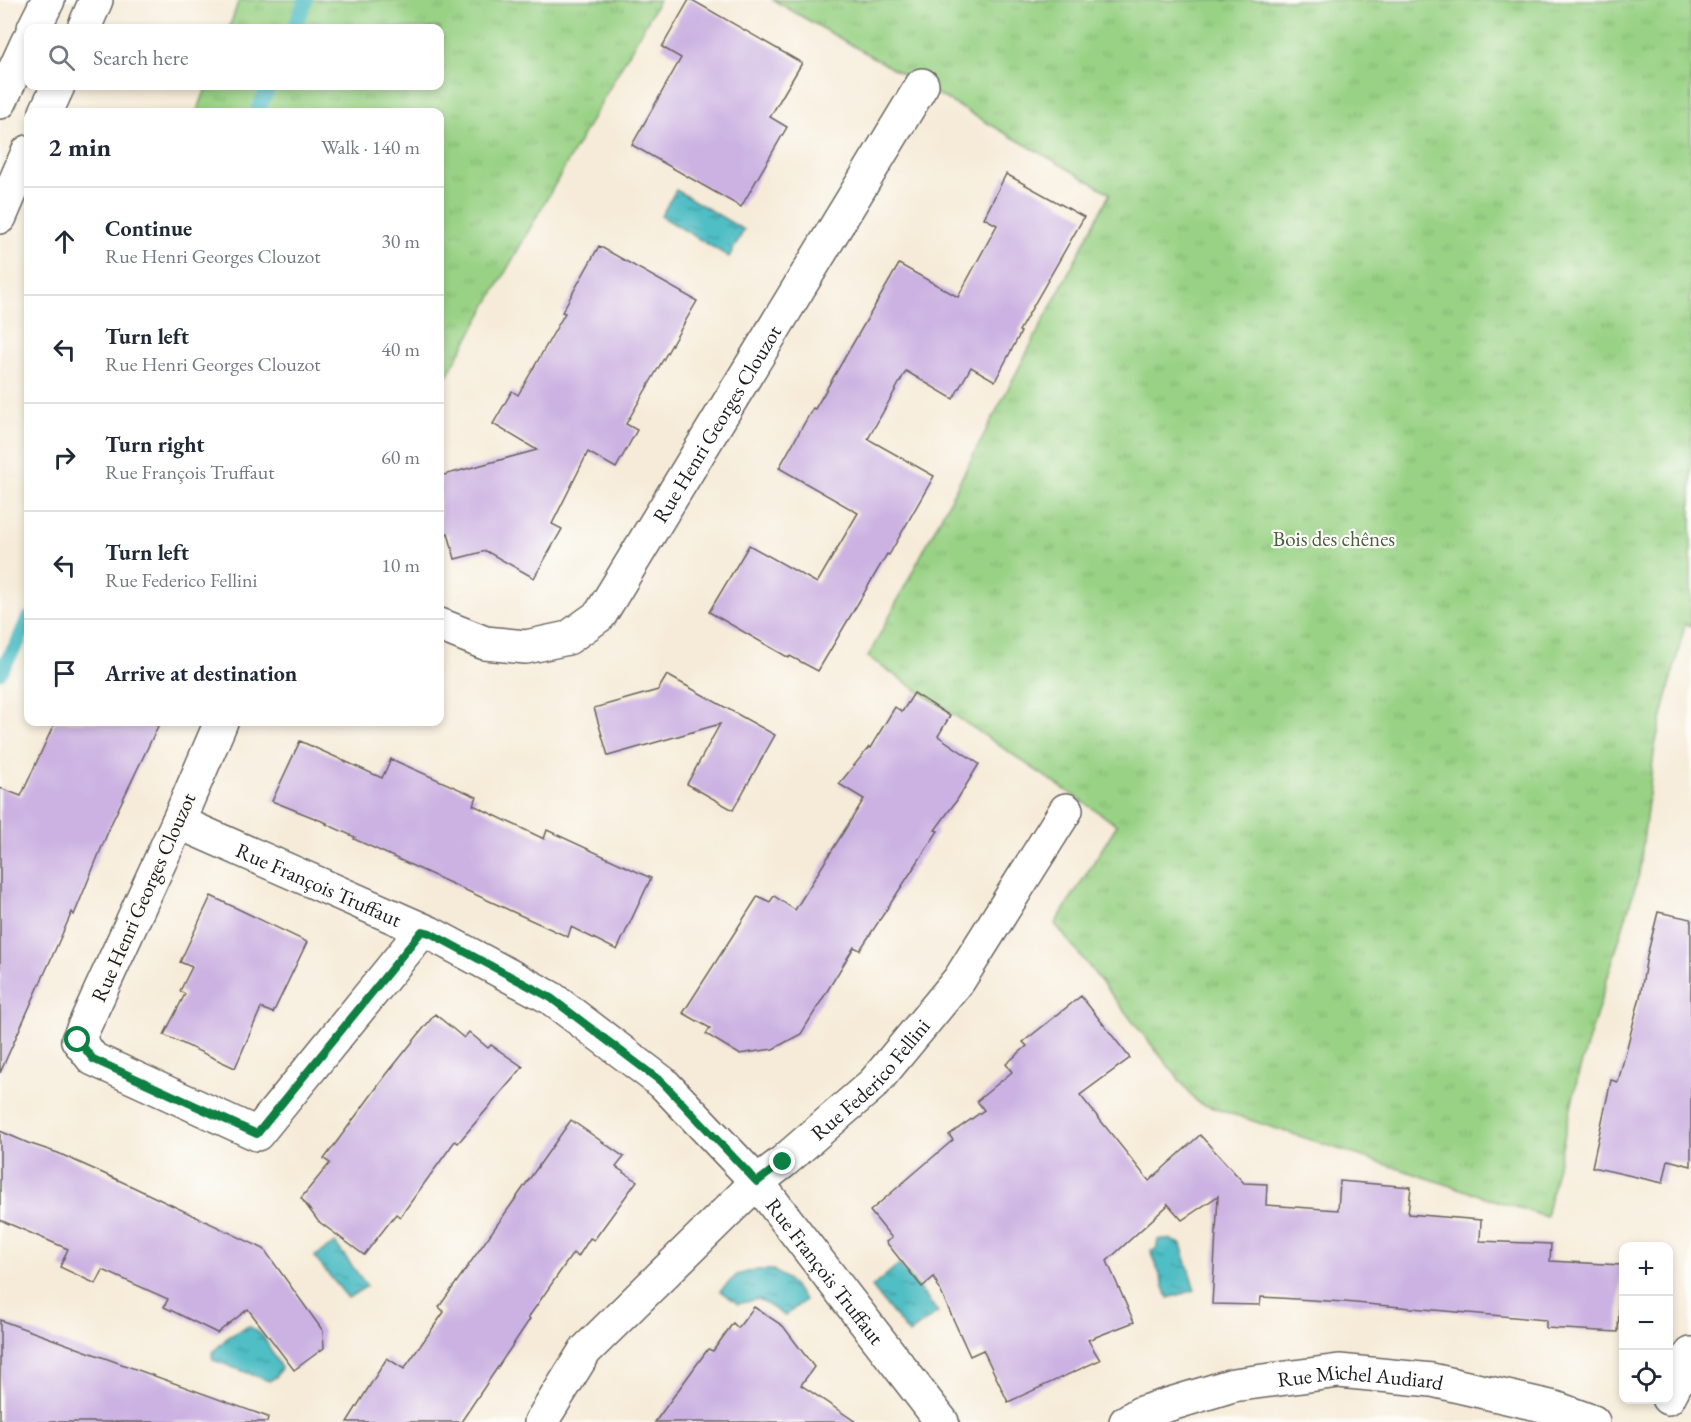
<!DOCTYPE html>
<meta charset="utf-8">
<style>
body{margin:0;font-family:"EB Garamond",serif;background:#f6f6f7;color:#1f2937}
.controls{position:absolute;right:18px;bottom:18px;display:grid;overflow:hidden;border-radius:12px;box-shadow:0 3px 9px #0003}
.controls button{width:54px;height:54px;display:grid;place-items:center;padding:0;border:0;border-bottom:2px solid #e0e1e3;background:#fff;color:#1f2937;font:30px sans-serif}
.stop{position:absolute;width:18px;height:18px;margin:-14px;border:4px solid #0b8043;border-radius:50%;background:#fff}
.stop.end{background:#0b8043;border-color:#fff;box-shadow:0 2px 6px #0008}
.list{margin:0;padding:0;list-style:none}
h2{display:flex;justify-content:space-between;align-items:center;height:78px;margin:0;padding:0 24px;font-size:26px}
h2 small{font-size:20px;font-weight:400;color:#747a83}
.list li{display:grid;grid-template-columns:39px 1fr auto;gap:18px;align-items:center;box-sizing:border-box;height:108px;padding:0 24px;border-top:2px solid #e0e1e3}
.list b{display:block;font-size:22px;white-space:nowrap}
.list p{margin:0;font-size:20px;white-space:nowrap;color:#747a83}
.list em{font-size:20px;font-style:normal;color:#747a83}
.icon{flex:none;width:33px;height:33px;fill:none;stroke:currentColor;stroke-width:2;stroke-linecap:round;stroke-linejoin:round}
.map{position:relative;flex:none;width:1691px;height:1422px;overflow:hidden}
.search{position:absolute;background:#fff;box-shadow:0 3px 9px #0003;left:24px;top:24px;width:420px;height:66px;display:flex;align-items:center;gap:15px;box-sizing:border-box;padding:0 21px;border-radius:12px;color:#747a83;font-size:22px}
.panel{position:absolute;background:#fff;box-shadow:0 3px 9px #0003;left:24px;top:108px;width:420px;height:618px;border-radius:12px}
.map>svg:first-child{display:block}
.grass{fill:url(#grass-tufts);stroke:#5a7750;stroke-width:1.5}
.water{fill:url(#water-ripples);stroke:#366d70;stroke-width:1.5}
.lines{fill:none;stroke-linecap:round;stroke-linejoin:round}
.stream{stroke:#4fbec5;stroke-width:15}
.building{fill:#ccb2e2}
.street-casing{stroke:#68645e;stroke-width:36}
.secondary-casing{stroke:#68645e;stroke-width:36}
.street{stroke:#fff;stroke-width:33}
.secondary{stroke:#fff;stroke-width:33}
.route{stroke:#0b8043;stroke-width:8}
.labels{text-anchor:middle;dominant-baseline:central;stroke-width:4.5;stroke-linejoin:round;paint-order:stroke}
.street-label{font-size:21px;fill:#1c1c1c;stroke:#fdfcf7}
.park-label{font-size:21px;fill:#485c41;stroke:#fdfcf7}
</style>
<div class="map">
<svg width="1691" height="1422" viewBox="0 0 1691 1422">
<defs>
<pattern id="grass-tufts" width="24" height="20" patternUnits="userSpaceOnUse" patternTransform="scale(1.5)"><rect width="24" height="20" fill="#99d285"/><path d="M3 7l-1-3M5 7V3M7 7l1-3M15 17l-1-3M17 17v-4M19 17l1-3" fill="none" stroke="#83b472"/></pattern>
<pattern id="water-ripples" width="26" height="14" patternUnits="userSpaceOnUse" patternTransform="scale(1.5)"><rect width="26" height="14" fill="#4fbec5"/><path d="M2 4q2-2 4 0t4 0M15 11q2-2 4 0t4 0" fill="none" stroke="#419a9f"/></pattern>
</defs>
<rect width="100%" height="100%" fill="#fdfcf7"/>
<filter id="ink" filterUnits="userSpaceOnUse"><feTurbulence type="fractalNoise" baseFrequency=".0167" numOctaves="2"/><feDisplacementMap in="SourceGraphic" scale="12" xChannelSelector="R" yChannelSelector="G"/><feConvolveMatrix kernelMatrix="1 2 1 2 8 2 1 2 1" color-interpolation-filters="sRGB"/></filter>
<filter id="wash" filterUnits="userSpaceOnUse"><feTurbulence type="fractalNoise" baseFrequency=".008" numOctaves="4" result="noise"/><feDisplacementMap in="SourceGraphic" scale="24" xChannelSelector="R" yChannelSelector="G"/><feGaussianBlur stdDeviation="1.35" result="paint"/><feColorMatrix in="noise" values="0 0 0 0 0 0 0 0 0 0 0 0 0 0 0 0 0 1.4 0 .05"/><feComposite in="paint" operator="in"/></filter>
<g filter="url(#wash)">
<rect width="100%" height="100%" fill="#f6ebd8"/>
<!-- grass -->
<g class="grass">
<path d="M 239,0 L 659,0 L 440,388 L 440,112 L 197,112 L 207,86 L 440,86 L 440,28 L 229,28 Z"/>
<path d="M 773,0 L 1691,0 L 1691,626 L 1685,624 L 1655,745 L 1639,874 L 1579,1072 L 1546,1217 L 1198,1103 L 1055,924 L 1117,825 L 868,657 L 1110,193 Z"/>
</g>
<!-- water -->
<g class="water">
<path d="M 676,190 L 744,230 L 729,257 L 661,216 Z"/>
<path d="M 1161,1239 L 1169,1239 L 1181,1244 L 1195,1290 L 1168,1298 L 1151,1250 L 1156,1250 L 1158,1240 Z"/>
<path d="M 335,1243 L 367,1286 L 348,1298 L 314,1257 Z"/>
<path d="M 899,1264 L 938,1312 L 909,1334 L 872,1287 Z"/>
<path d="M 755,1270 L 773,1270 L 787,1279 L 805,1300 L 785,1316 L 759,1299 L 738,1304 L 720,1291 L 737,1275 Z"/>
<path d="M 249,1326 L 263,1336 L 281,1368 L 276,1377 L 269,1381 L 213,1360 L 212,1353 L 228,1337 Z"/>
</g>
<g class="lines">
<!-- stream -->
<g class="stream">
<path d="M 294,28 L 306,0"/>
<path d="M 257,112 L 269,86"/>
<path d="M 0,672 L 18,642 L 28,619"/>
</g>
</g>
<g id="blocks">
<!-- building -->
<g class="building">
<path d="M 689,0 L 692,0 L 802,63 L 770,117 L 787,127 L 741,207 L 632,145 L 681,58 L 662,47 Z"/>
<path d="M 1006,174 L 1084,217 L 1019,331 L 1021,332 L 995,381 L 971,367 L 953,399 L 906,371 L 868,439 L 934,476 L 889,555 L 887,554 L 818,671 L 790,656 L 789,658 L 709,612 L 749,545 L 817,583 L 858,513 L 779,468 L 813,408 L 815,409 L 899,264 L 958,297 L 997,225 L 984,218 Z"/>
<path d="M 599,246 L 697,301 L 626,424 L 637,430 L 616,468 L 588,452 L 552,524 L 562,529 L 534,578 L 486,551 L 455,559 L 448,533 L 440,536 L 440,476 L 537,450 L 493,424 L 512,391 L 518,395 L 565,313 L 562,312 Z"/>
<path d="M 667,675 L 775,735 L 733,810 L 687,784 L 720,724 L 608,756 L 594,708 L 658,690 Z"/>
<path d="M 914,693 L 950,716 L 938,736 L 979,764 L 957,800 L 935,830 L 938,831 L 860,950 L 854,947 L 801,1034 L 773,1049 L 739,1054 L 706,1034 L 710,1028 L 683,1013 L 758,896 L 770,902 L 774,896 L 795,910 L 864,799 L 839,784 L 869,747 L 870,748 L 895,707 L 902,712 Z"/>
<path d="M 55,722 L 160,722 L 112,822 L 74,915 L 72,912 L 0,1073 L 0,788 L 21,796 Z"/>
<path d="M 300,741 L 382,778 L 391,759 L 477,797 L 473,805 L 544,839 L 547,830 L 651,878 L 617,950 L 571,927 L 568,937 L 354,839 L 355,837 L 326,824 L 327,823 L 272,801 Z"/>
<path d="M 211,896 L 307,942 L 273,1013 L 261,1008 L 235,1068 L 164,1035 L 185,994 L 180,991 L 192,967 L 180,962 Z"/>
<path d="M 1658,912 L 1691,919 L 1691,1166 L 1668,1160 L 1663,1183 L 1592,1167 L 1611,1080 L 1618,1082 L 1640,997 L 1647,956 Z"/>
<path d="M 1081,996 L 1130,1058 L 1080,1095 L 1149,1181 L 1200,1135 L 1244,1183 L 1267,1184 L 1266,1205 L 1338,1210 L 1340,1181 L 1411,1187 L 1408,1214 L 1481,1220 L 1480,1241 L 1551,1244 L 1550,1261 L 1621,1265 L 1618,1332 L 1546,1328 L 1546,1320 L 1344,1302 L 1261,1297 L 1260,1305 L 1212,1304 L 1218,1196 L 1182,1220 L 1167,1203 L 1168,1205 L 1107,1261 L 1134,1322 L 1088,1340 L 1100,1360 L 1008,1402 L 983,1350 L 970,1356 L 934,1277 L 922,1287 L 886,1242 L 892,1238 L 870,1211 L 953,1140 L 949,1135 L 984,1110 L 977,1101 L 1012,1072 L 1006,1064 L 1027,1046 L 1023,1042 Z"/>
<path d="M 435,1014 L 464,1038 L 469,1032 L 488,1048 L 491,1045 L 523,1067 L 458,1143 L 455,1141 L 400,1217 L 396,1214 L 364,1255 L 318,1221 L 301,1198 L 330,1163 L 324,1159 L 386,1075 Z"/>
<path d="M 571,1120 L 624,1157 L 616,1167 L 637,1181 L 594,1240 L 590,1238 L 578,1257 L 573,1253 L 528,1318 L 530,1319 L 461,1422 L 347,1422 L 387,1358 L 404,1369 L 444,1312 L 439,1307 Z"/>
<path d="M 0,1131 L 28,1143 L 58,1153 L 129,1185 L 264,1249 L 323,1331 L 324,1348 L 294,1370 L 248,1309 L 217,1333 L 164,1307 L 168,1299 L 103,1270 L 96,1284 L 60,1267 L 68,1249 L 0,1220 Z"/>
<path d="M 754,1307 L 783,1326 L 814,1367 L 801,1385 L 856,1422 L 655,1422 L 708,1349 L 713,1351 L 733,1323 L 738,1328 Z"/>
<path d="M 0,1320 L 268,1417 L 267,1422 L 0,1422 Z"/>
</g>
</g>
</g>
<g filter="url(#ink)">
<use href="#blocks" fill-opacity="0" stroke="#68645e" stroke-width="1.5"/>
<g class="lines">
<defs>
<g id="street">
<path id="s1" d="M 440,625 L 485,643 L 526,647 L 568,638 L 600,615 L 922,85"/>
<path d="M 221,722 L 178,822 L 78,1040 L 93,1059 L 257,1134 L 422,931"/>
<path id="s2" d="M 178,822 L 430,933 L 551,998 L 663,1083 L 757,1182 L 942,1422"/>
<path d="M 1668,1398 L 1691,1354"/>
<path id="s3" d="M 541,1422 L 585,1351 L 757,1182 L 783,1162 L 874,1083 L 959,980 L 1066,810"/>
<path id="s4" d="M 1126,1422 L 1141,1413 L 1233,1385 L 1339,1371 L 1432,1380 L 1555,1408 L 1593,1422"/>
</g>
<g id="secondary">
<path d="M 34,28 L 48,0"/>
<path d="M 84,28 L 96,0"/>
<path d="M 0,102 L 28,41"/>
<path d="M 46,112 L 58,86"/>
<path d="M 0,217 L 28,152"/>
</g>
</defs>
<!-- street casing -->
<use href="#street" class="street-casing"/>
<!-- secondary casing -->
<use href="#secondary" class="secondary-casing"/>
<!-- street -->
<use href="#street" class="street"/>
<!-- secondary -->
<use href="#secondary" class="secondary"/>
</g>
</g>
<g class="lines" filter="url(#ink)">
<!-- route -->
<path class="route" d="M 78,1040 L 93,1059 L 257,1134 L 422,931 L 430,933 L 551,998 L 663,1083 L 757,1182 L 783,1162"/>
</g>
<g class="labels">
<!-- street labels -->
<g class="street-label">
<text stroke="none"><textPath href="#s1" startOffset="396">Rue Henri Georges Clouzot</textPath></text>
<text stroke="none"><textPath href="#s2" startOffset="154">Rue François Truffaut</textPath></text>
<text transform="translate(143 897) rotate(-66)">Rue Henri Georges Clouzot</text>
<text stroke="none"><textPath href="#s3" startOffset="478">Rue Federico Fellini</textPath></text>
<text stroke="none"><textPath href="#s2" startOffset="802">Rue François Truffaut</textPath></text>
<text stroke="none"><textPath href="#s4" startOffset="242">Rue Michel Audiard</textPath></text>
</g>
<!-- park labels -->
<g class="park-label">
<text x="1334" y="538">Bois des chênes</text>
</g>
</g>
</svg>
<div class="controls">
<button>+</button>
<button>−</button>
<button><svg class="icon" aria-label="locate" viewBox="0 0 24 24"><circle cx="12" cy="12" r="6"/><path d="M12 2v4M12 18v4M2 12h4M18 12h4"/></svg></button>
</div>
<div class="stop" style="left:78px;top:1040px"></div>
<div class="stop end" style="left:783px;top:1162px"></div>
<div class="search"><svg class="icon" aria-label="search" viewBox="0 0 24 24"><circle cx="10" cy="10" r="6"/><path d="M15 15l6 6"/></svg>Search here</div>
<section class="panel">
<h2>2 min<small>Walk · 140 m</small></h2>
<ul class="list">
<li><svg class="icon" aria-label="ahead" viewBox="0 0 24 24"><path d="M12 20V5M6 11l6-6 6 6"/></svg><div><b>Continue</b><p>Rue Henri Georges Clouzot</p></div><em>30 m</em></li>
<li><svg class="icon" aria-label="left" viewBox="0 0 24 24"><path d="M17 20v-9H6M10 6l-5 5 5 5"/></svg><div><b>Turn left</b><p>Rue Henri Georges Clouzot</p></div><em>40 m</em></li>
<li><svg class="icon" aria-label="right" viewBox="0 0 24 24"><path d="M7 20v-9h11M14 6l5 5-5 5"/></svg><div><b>Turn right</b><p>Rue François Truffaut</p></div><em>60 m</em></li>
<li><svg class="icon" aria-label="left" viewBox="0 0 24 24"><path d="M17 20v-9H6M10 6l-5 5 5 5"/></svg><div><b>Turn left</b><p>Rue Federico Fellini</p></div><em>10 m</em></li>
<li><svg class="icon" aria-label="arrive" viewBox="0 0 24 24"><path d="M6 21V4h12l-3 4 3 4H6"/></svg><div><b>Arrive at destination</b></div></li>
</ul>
</section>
</div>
